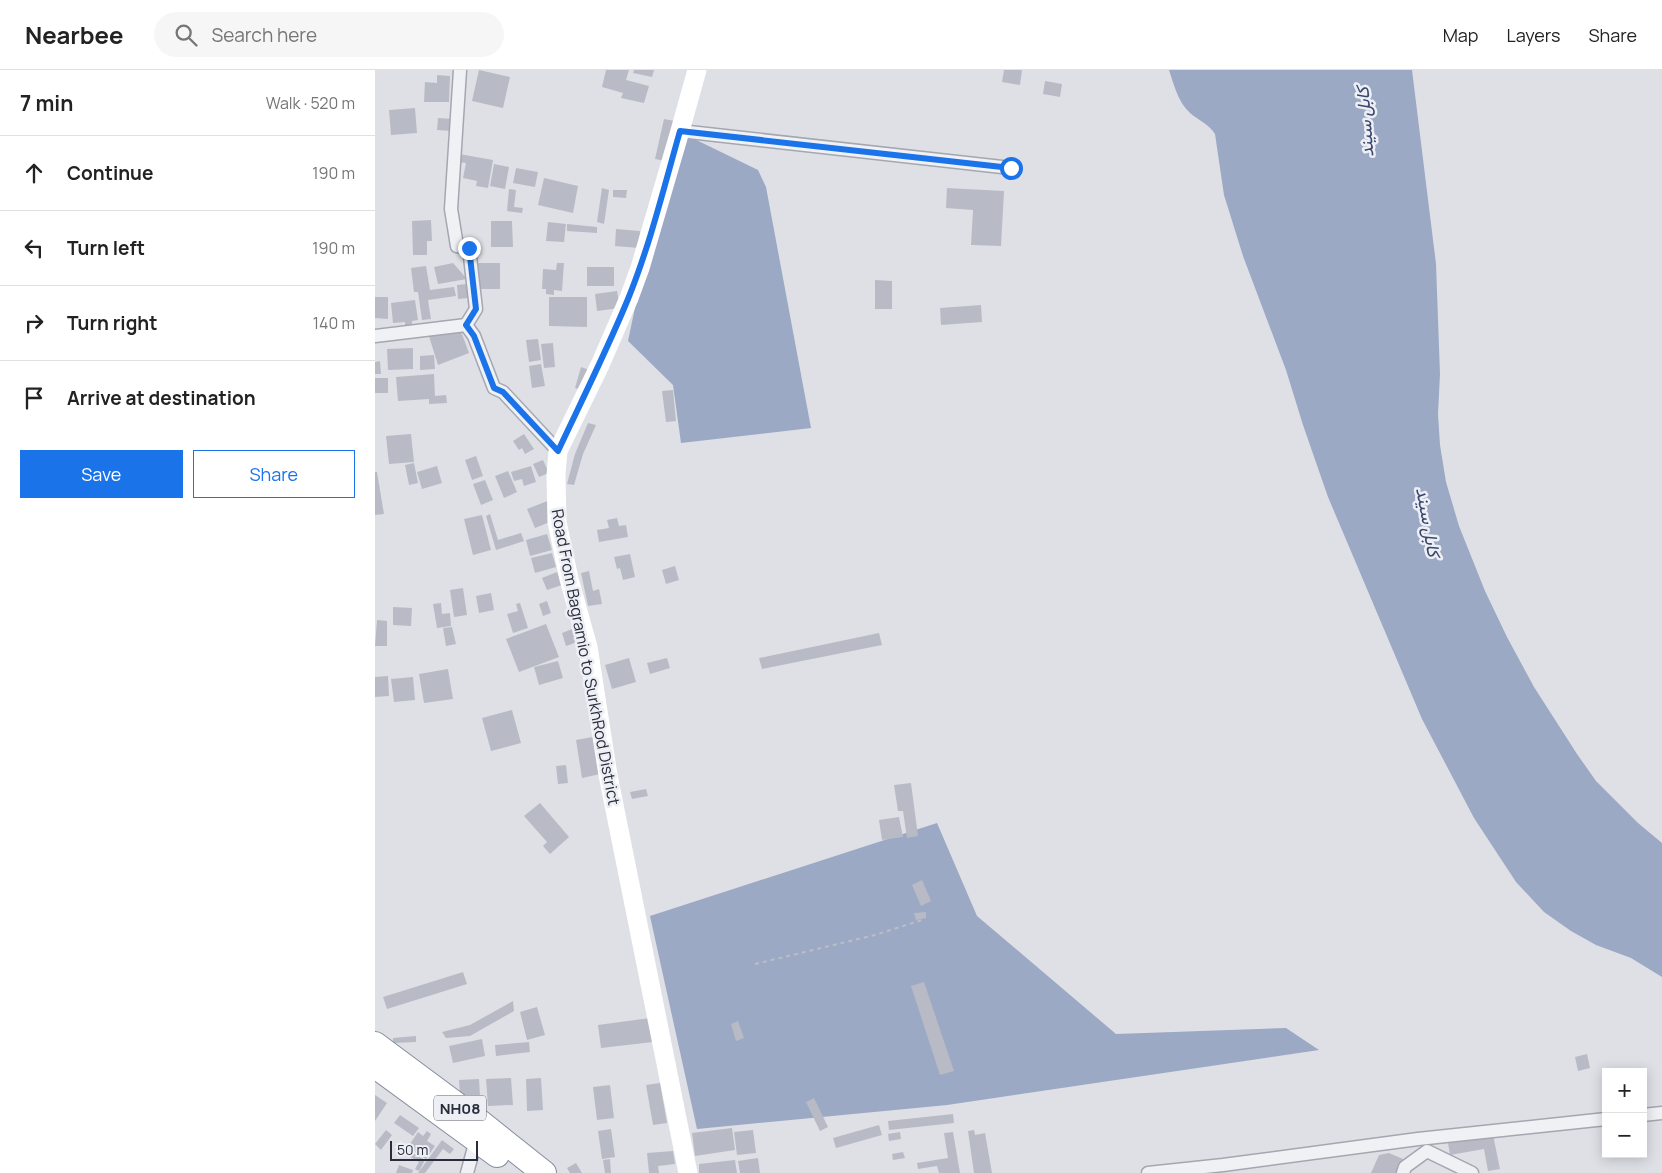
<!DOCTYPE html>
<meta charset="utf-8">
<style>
body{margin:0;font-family:Manrope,Vazirmatn,sans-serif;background:#f6f6f6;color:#222}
.controls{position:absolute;right:15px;bottom:15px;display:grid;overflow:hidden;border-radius:0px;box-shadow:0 2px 12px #0003}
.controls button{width:45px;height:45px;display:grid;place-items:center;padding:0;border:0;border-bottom:1px solid #e0e0e0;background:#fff;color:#222;font:25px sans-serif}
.scale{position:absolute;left:15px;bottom:12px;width:88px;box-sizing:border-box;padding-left:5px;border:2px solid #282d3c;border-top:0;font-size:14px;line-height:18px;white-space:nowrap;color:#282d3c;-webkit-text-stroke:4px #edeff4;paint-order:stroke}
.stop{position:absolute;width:15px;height:15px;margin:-11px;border:4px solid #1a73e8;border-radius:50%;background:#fff}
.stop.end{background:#1a73e8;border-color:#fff;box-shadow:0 1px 5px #0008}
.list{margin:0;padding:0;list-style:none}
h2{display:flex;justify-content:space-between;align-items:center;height:65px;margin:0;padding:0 20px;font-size:21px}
h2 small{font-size:16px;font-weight:400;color:#767676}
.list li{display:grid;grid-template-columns:32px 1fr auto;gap:15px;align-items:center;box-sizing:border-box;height:75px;padding:0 20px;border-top:1px solid #e0e0e0}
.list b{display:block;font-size:19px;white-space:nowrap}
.list em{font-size:16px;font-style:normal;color:#767676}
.actions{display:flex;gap:10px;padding:15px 20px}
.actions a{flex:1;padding:11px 0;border:1px solid #1a73e8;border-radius:0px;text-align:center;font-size:18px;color:#1a73e8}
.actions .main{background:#1a73e8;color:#fff}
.icon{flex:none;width:28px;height:28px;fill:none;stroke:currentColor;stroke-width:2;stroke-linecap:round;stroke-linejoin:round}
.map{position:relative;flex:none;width:1287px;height:1103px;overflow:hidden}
header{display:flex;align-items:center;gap:30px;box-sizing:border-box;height:70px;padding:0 25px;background:#fff;border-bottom:1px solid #e0e0e0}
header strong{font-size:24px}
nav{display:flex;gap:28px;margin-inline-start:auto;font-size:18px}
.search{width:350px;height:45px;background:#f6f6f6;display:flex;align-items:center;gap:12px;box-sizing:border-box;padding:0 18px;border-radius:28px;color:#767676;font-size:19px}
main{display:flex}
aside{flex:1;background:#fff}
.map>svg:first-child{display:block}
.water{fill:#9ba9c4}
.building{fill:#b8bbc5}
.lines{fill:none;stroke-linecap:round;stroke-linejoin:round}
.street-casing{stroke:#a4a7b0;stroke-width:15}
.highway-casing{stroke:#868c9c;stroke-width:26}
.path{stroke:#bcbec5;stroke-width:2;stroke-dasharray:4 4;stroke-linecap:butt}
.street{stroke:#f0f1f5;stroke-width:12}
.secondary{stroke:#fff;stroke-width:19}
.highway{stroke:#fff;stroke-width:24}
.route{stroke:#1a73e8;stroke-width:6}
.labels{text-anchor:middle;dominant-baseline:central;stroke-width:5;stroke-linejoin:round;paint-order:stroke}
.shield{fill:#edeff4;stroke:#636773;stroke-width:1}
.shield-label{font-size:15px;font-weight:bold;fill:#282d3c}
.street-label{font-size:16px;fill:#282d3c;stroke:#edeff4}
.water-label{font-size:18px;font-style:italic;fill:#36466c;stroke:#edeff4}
</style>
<header>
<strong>Nearbee</strong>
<div class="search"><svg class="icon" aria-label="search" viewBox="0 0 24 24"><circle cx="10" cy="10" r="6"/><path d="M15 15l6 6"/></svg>Search here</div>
<nav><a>Map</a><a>Layers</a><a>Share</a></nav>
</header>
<main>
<aside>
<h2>7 min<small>Walk · 520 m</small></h2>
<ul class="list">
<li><svg class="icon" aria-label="ahead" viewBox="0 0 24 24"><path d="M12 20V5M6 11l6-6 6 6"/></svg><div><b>Continue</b></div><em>190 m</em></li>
<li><svg class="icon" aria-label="left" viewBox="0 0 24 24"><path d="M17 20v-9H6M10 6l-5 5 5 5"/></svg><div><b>Turn left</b></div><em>190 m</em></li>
<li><svg class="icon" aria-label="right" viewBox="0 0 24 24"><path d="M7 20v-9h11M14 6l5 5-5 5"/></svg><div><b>Turn right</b></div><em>140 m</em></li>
<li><svg class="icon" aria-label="arrive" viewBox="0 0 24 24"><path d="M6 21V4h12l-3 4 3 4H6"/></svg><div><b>Arrive at destination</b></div></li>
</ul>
<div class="actions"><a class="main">Save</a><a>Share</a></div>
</aside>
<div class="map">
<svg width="1287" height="1103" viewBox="0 0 1287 1103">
<rect width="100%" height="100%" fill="#dee0e6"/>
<!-- water -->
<g class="water">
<path d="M 794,0 L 1037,0 L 1061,194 L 1065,304 L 1063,344 L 1065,375 L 1071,412 L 1084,456 L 1110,521 L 1132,567 L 1159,617 L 1202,684 L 1221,711 L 1263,753 L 1287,773 L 1287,907 L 1256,888 L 1221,875 L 1196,861 L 1169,842 L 1141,812 L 1099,748 L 1047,649 L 953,427 L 928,355 L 911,300 L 868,186 L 849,125 L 840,64 C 833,53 824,51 815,43 C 803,32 799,15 794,0 Z"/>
<path d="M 311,65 L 383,100 L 391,117 L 436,358 L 306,373 L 298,315 L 253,271 L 266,209 Z"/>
<path d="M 562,753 L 602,846 L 741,964 L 911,958 L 944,980 L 572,1035 L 322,1059 L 275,846 Z"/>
</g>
<!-- building -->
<g class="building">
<path d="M 104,0 L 135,7 L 128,38 L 97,31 Z"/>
<path d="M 231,0 L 254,0 L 251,10 L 274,16 L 269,33 L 246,28 L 248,23 L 227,17 Z"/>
<path d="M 259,0 L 279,0 L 277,7 L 258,3 Z"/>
<path d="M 629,0 L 647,0 L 645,15 L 627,12 Z"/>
<path d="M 62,5 L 75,6 L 74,32 L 49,32 L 50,12 L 62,13 Z"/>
<path d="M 670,11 L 687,14 L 685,27 L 668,24 Z"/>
<path d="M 40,38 L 42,63 L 16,65 L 14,40 Z"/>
<path d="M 63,48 L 78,49 L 78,61 L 62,60 Z"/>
<path d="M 289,49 L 300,51 L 291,91 L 280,89 Z"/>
<path d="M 84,84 L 118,90 L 113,118 L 101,116 L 102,111 L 88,108 L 91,93 L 83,92 Z"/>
<path d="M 119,94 L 134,97 L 130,119 L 115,116 Z"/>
<path d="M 141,98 L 163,102 L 160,117 L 138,113 Z"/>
<path d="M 169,108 L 203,116 L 198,143 L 163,135 Z"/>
<path d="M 227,118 L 234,120 L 229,154 L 222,152 Z"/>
<path d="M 572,118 L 629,121 L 626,176 L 596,175 L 598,140 L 571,138 Z"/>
<path d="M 134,119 L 141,120 L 139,137 L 148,138 L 147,143 L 132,141 Z"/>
<path d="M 238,120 L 252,120 L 251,128 L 238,127 Z"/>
<path d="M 56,150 L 57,171 L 52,171 L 52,185 L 38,185 L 37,151 Z"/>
<path d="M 116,151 L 137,151 L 138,177 L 116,177 Z"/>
<path d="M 173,152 L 191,154 L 189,172 L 171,171 Z"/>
<path d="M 192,154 L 222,157 L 222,163 L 192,161 Z"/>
<path d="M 241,159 L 265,161 L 264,178 L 240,176 Z"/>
<path d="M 78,193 L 92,209 L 63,214 L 59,197 Z"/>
<path d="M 100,193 L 125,193 L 125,219 L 101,219 Z"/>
<path d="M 182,193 L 189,193 L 187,221 L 179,220 L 179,225 L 171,224 L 171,219 L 167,219 L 168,199 L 181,200 Z"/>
<path d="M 51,196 L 55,220 L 79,217 L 81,226 L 53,230 L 56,249 L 47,250 L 43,222 L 39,222 L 36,198 Z"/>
<rect x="212" y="197" width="27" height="19"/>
<path d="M 500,210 L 517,211 L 517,239 L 500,239 Z"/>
<path d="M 92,214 L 93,228 L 83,229 L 82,215 Z"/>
<path d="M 242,221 L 245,238 L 222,241 L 220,224 Z"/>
<path d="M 0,227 L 13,227 L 13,249 L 0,248 Z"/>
<path d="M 174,227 L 212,227 L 212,257 L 174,256 Z"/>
<path d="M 40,230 L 43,250 L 37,251 L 37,255 L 30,256 L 30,252 L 18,253 L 16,233 Z"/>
<path d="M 606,235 L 607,252 L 566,255 L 565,238 Z"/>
<path d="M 84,256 L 94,283 L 63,295 L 52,260 Z"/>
<path d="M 163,269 L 166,290 L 154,292 L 151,270 Z"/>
<path d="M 178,273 L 180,297 L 169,298 L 166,274 Z"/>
<path d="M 38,278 L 38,299 L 13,300 L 12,279 Z"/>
<path d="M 59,285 L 60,299 L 45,300 L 45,286 Z"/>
<path d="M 5,291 L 6,304 L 0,304 L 0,292 Z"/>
<path d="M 166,294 L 170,316 L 157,318 L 154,296 Z"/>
<path d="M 206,297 L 217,301 L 211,321 L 200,318 Z"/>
<path d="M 59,304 L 60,326 L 71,325 L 72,333 L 54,334 L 54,329 L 23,331 L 21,307 Z"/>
<rect x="0" y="308" width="13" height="15"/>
<path d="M 298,320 L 301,351 L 291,352 L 287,321 Z"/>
<path d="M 213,353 L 221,355 L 208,384 L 199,415 L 192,414 L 200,384 Z"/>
<path d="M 36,364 L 39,392 L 14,394 L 11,366 Z"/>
<path d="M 149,364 L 159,379 L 150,384 L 147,378 L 144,380 L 138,371 Z"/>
<path d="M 101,386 L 108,406 L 97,410 L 90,390 Z"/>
<path d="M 168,390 L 174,403 L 164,407 L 158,394 Z"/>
<path d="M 39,393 L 43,413 L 34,415 L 30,395 Z"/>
<path d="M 62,396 L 67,413 L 47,419 L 42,402 Z"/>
<path d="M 156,396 L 161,412 L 149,416 L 147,409 L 139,411 L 136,402 Z"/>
<path d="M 133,401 L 142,422 L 129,428 L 120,406 Z"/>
<path d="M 0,402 L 2,402 L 9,444 L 0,445 Z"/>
<path d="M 110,410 L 118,430 L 106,435 L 98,414 Z"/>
<path d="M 175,430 L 180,450 L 160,458 L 152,439 Z"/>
<path d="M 115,444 L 123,470 L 146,463 L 149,471 L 121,480 L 111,446 Z"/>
<path d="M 107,445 L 116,480 L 98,485 L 89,449 Z"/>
<path d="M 242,448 L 244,456 L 251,455 L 253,467 L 224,472 L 222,460 L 234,458 L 232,450 Z"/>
<path d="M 172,464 L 177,480 L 155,486 L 151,470 Z"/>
<path d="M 177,483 L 181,497 L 160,503 L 156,488 Z"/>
<path d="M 255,484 L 260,507 L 248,510 L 245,498 L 242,499 L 239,487 Z"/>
<path d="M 300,496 L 304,510 L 291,514 L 287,500 Z"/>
<path d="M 214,501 L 218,521 L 224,519 L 227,534 L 213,536 L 206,503 Z"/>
<path d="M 182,502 L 187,515 L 172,520 L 167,508 Z"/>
<path d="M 88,518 L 92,545 L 79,547 L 75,520 Z"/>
<path d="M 116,523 L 119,540 L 104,543 L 101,526 Z"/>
<path d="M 172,531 L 176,543 L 168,546 L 164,534 Z"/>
<path d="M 66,533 L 67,544 L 75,543 L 76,556 L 62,558 L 58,534 Z"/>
<path d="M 145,533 L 153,558 L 138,563 L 132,544 L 143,541 L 141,534 Z"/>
<path d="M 18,537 L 37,538 L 36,556 L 18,555 Z"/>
<path d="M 2,550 L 12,551 L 12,576 L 0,576 Z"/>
<path d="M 171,554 L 184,587 L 144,602 L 131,569 Z"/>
<path d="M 77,557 L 81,574 L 71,576 L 68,558 Z"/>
<path d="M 200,558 L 205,571 L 191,576 L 187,563 Z"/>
<path d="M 504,563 L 507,575 L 387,599 L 384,588 Z"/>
<path d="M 254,588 L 261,612 L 237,619 L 230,595 Z"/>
<path d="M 292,588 L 295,598 L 275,604 L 272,593 Z"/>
<path d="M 183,591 L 188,608 L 164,615 L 159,597 Z"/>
<path d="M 73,599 L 78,629 L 49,633 L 44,604 Z"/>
<path d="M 13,606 L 14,626 L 0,627 L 0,607 Z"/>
<path d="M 38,607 L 40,630 L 19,632 L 16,609 Z"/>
<path d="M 137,640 L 146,673 L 116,681 L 107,648 Z"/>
<path d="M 223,666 L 230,703 L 207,708 L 201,670 Z"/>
<path d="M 191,695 L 193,713 L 183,714 L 181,696 Z"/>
<path d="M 536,713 L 543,766 L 532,768 L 528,741 L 523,741 L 519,715 Z"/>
<path d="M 271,719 L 273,726 L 257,729 L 255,722 Z"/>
<path d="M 165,733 L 194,767 L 175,784 L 168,776 L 172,772 L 149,746 Z"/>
<path d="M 524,747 L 528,767 L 507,770 L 504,750 Z"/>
<path d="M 547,810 L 556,831 L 546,836 L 537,815 Z"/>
<path d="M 551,842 L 551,848 L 541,850 L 539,843 Z"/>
<path d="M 88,902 L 92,914 L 12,939 L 8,927 Z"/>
<path d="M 549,912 L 579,1001 L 565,1005 L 536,916 Z"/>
<path d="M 138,931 L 139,941 L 95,966 L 71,968 L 67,962 L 95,955 Z"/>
<path d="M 162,937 L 170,965 L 152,970 L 145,942 Z"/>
<path d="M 275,948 L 278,972 L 226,978 L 223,955 Z"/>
<path d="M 363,951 L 369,968 L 361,971 L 356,954 Z"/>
<path d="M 41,966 L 41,972 L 18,973 L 18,968 Z"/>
<path d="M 107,969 L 110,986 L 78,993 L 74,976 Z"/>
<path d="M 154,972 L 155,982 L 121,986 L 120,975 Z"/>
<path d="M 1212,984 L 1215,998 L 1203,1001 L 1200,987 Z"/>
<path d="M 136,1008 L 138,1035 L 113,1036 L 111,1009 Z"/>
<path d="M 166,1008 L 168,1040 L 152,1041 L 151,1009 Z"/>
<path d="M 104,1009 L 105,1026 L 85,1027 L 84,1010 Z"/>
<path d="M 285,1013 L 292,1053 L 278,1055 L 271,1015 Z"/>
<path d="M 235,1015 L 239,1048 L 222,1050 L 218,1017 Z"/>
<path d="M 0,1025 L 12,1033 L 0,1051 Z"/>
<path d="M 439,1028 L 453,1057 L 445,1061 L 431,1032 Z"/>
<path d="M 578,1044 L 579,1053 L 514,1060 L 513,1051 Z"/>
<path d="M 25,1045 L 44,1058 L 38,1066 L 19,1053 Z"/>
<path d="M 504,1055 L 507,1065 L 461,1078 L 458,1068 Z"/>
<path d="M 357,1058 L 360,1080 L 320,1086 L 317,1063 Z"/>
<path d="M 236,1059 L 240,1087 L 227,1089 L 223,1061 Z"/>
<path d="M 11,1060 L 17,1065 L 6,1080 L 0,1074 Z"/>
<path d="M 378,1060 L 381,1083 L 362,1085 L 359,1062 Z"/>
<path d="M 599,1060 L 600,1065 L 610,1063 L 617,1103 L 599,1103 L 593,1061 Z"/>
<path d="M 52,1061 L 56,1064 L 52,1071 L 60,1076 L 51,1089 L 33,1077 L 43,1062 L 48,1066 Z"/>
<path d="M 525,1062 L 526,1069 L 514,1071 L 513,1064 Z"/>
<path d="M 578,1062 L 585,1103 L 564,1103 L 562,1096 L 543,1099 L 542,1093 L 573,1088 L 569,1063 Z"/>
<path d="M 1118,1065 L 1125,1099 L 1113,1101 L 1109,1079 L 1075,1085 L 1073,1073 Z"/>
<path d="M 67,1070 L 79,1079 L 75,1084 L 68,1079 L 50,1103 L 43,1103 Z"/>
<path d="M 27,1077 L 50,1090 L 44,1101 L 40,1099 L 44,1092 L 25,1081 Z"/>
<path d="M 298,1081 L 300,1094 L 283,1096 L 284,1103 L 274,1103 L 272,1083 Z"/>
<path d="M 528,1082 L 530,1088 L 518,1090 L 517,1084 Z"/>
<path d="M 1014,1083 L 1028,1089 L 1022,1103 L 996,1103 L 1004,1085 Z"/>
<path d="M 383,1088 L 385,1103 L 365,1103 L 363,1091 Z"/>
<path d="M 235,1089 L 236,1103 L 230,1103 L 228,1090 Z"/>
<path d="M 360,1090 L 362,1103 L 324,1103 L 324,1094 Z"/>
<path d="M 201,1093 L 207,1103 L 195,1103 L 192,1098 Z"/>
<path d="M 24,1095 L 38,1100 L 37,1103 L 21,1103 Z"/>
</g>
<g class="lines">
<defs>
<g id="street">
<path d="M 85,0 L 76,139 L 82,176 L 94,178 L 101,239 L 91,255"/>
<path d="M 305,61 L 636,98"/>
<path d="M 0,266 L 91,255 L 99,266 L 119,318 L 128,322 L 183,381"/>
<path d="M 1268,1045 L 1287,1043"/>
<path d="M 92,1103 L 101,1070"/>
<path d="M 773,1103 L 848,1095 L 1043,1069 L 1231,1049"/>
<path d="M 1028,1103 L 1030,1097 L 1052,1081 L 1097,1103"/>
</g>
<g id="highway">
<path d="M 0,974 L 105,1052 L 169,1103"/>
<path d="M 0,996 L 122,1085"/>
</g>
</defs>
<!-- street casing -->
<use href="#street" class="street-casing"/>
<!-- highway casing -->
<use href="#highway" class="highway-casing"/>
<!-- path -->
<path class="path" d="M 380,894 L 500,865 L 550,849"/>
<!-- street -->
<use href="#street" class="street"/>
<!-- secondary -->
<path class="secondary" d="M 313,1103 L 233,705 L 213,577 L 194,509 L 182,452 L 181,405 L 183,381 L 225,295 L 254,228 L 265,198 L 305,61 L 322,0"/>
<!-- highway -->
<use href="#highway" class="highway"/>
</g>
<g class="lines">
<!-- route -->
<path class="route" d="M 94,178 L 101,239 L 91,255 L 99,266 L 119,318 L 128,322 L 183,381 C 207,330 232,280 253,229 C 275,175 289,117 305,61 L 636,98"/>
</g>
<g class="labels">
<!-- shield labels -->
<rect class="shield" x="59" y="1025.5" width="52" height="25" rx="4"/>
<g class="shield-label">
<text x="85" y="1038">NH08</text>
</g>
<!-- street labels -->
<g class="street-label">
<text transform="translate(211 587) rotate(79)">Road From Bagramio to SurkhRod District</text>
</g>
<!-- water labels -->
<g class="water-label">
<text transform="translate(989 52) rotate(-94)">کابل سيند</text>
<text transform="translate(1054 452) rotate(80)">کابل سيند</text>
</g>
</g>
</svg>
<div class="controls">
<button>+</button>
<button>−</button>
</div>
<div class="scale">50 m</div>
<div class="stop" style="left:636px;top:98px"></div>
<div class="stop end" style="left:94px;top:178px"></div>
</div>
</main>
